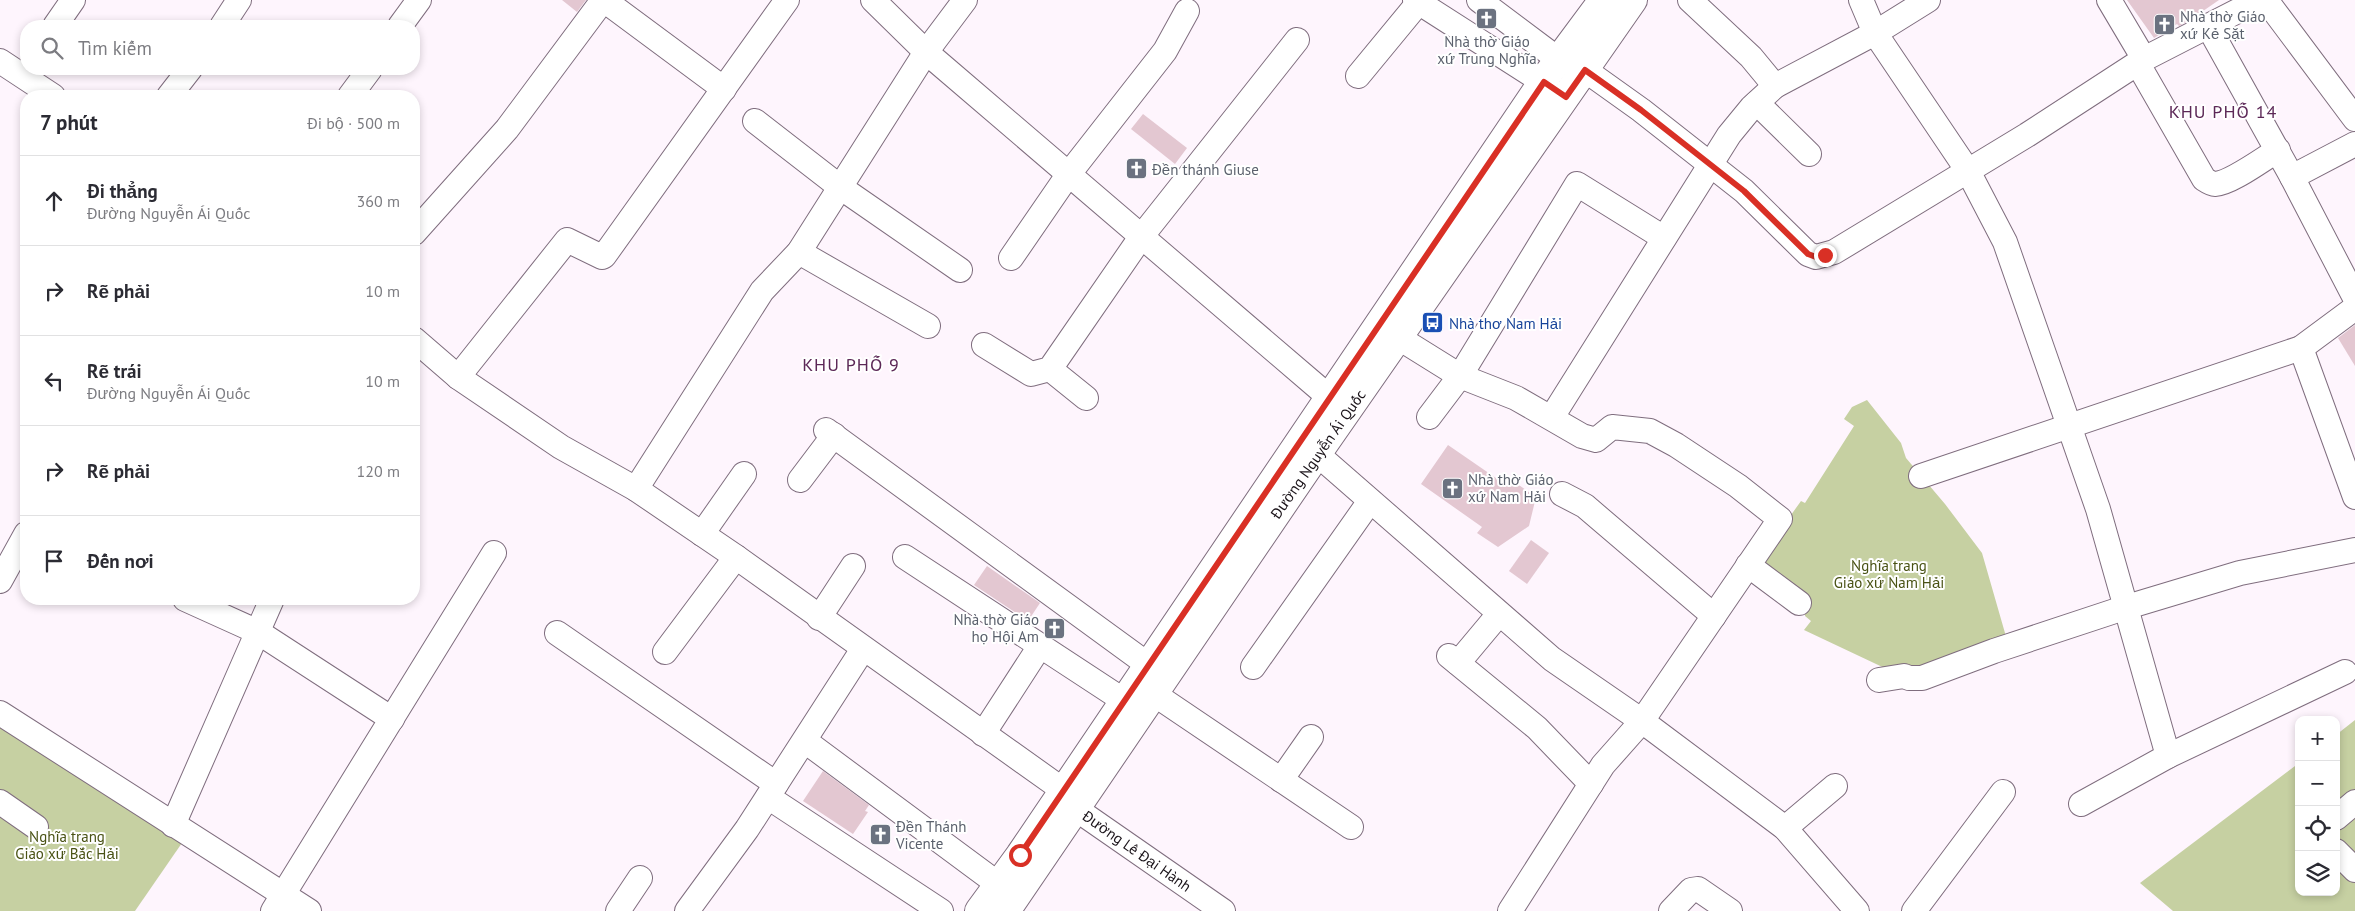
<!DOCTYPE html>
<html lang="vi">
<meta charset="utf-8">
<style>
body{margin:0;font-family:"PT Sans",sans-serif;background:#f7f7f7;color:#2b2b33}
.controls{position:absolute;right:15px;bottom:15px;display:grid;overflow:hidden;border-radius:10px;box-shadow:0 2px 8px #0003}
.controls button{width:45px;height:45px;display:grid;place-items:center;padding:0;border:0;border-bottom:1px solid #e1e1e2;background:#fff;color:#2b2b33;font:25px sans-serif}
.stop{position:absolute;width:15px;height:15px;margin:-11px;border:4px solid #d93025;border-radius:50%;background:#fff}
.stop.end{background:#d93025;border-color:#fff;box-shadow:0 1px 5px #0008}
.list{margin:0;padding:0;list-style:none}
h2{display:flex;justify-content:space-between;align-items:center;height:65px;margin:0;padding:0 20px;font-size:21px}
h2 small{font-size:16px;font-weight:400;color:#7c7c81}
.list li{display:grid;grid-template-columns:32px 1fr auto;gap:15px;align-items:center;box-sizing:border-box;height:90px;padding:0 20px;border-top:1px solid #e1e1e2}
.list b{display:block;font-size:19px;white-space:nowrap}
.list p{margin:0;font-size:16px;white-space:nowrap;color:#7c7c81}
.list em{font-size:16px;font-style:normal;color:#7c7c81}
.icon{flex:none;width:28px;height:28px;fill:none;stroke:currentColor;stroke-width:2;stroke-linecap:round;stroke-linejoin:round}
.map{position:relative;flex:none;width:2355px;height:911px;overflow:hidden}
.search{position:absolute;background:#fff;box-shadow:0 2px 8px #0003;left:20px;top:20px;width:400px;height:55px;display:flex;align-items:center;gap:12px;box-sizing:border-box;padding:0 18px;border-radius:20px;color:#7c7c81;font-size:19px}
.panel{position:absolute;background:#fff;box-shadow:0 2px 8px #0003;left:20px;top:90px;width:400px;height:515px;border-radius:20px}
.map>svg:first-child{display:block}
.green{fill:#c6d0a2}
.building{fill:#e3c7d1}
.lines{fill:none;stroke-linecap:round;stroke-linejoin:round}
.minor-casing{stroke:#7f6d7e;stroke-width:26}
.major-casing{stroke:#7f6d7e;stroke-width:30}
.minor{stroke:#fff;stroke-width:24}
.major{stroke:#fff;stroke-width:28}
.route{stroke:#d93025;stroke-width:6}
.labels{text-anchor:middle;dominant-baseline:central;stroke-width:4;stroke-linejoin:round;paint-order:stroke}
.worship-label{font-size:15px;fill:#5b616d;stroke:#fff;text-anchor:start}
.transit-label{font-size:15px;fill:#164399;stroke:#fff;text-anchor:start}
.street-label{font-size:15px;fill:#1a1319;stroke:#fff}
.park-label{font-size:15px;fill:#495214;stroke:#fff}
.quarter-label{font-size:18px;letter-spacing:1px;fill:#5c2857;stroke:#fff}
</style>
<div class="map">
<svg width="2355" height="911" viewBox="0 0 2355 911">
<rect width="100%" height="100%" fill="#fef5fd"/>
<!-- green -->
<g class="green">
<path d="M 1867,400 L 1901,443 L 1906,458 L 1945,504 L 1982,553 L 2007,640 L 1922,672 L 1893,672 L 1804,630 L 1811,621 L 1805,616 L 1805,599 L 1756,564 L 1801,501 L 1805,503 L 1854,426 L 1844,419 L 1852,407 Z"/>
<path d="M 2355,720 L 2355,911 L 2173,911 L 2140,883 L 2299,763 L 2299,892 L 2336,892 L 2336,735 Z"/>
<path d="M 0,722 L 184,840 L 135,911 L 0,911 Z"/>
</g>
<!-- building -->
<g class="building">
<path d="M 562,0 L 586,0 L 577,12 Z"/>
<path d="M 2127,0 L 2219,0 L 2190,20 L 2179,26 L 2177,24 L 2154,38 Z"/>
<path d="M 1143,114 L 1187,148 L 1175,164 L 1131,129 Z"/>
<path d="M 2355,325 L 2355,366 L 2338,338 Z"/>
<path d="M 1448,445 L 1509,487 L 1513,481 L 1536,497 L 1529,526 L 1498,547 L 1477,533 L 1482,527 L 1421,484 Z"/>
<path d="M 1531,540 L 1549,553 L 1527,584 L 1509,571 Z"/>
<path d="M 987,566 L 1040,603 L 1028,621 L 974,585 Z"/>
<path d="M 823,771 L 869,805 L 865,811 L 868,812 L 853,834 L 803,801 Z"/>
</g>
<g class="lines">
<defs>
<g id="minor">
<path d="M 604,0 L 724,89"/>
<path d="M 873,0 L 926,52 L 1329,397"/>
<path d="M 1415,0 L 1543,82"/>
<path d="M 1479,0 L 1559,60"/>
<path d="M 1690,0 L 1751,57 L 1775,86"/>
<path d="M 1861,0 L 1875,33 L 1968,171 L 2005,242 L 2098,509 L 2168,756"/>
<path d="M 2109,0 L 2144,59"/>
<path d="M 2266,0 L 2355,119"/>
<path d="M 55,26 L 73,0"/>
<path d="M 222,26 L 239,0"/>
<path d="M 400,26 L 419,0"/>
<path d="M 2208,26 L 2292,177 L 2355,298"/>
<path d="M 0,61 L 53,96"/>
<path d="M 2138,64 L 2204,179 C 2207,181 2211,184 2215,184 C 2231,183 2263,159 2278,150"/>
<path d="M 1585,70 L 1641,110 L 1744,191 L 1808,254 L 1816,257 L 1834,252 L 2027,135 L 2144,59 L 2259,0"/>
<path d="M 1358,76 L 1419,2"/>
<path d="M 169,96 L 190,69"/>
<path d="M 350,96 L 370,69"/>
<path d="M 1757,103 L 1809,154"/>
<path d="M 755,121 L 840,187 L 960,270"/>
<path d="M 2292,177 L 2355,144"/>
<path d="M 414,233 L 507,129 L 603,0"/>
<path d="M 799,252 L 928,326"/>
<path d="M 1011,258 L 1068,175 L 1165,51 L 1187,11"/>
<path d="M 1399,338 L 1460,376 L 1516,398 L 1582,436 L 1596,440 L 1612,427 L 1650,431 L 1676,445 L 1738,486 L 1780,519 L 1642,721 L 1603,765 L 1510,911"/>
<path d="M 414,339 L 458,377 L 561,447 L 636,489 L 736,557 L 1063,790"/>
<path d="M 984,345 L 1031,374 L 1050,369 L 1141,237 L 1297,40"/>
<path d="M 2301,348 L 2355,497"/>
<path d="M 1050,369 L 1086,398"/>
<path d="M 458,377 L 567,240 L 602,257 L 604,256 L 787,0"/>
<path d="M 1429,417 L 1460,376 L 1577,184 L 1664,238"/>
<path d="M 1552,417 L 1729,135 L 1752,107 L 1775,86 L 1875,33 L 1928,0"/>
<path d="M 826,430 L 1147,664"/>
<path d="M 1317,454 L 1552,659 L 1642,721 L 1785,828 L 1857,911"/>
<path d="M 1921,476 L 2301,348 L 2355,308"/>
<path d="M 800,480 L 834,435"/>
<path d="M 636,489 L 762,291 L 799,252 L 926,52 L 965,0"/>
<path d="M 1562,494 L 1585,506 L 1714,616"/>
<path d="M 702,534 L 744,474"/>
<path d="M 905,557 L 1123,700"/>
<path d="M 1748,565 L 1799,603"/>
<path d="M 0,581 L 26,534"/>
<path d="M 185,599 L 258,632 L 392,719"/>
<path d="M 819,618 L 853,566"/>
<path d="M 557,633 L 776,784"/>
<path d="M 665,652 L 736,557"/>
<path d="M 1449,656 L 1537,728 L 1591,784"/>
<path d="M 1458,663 L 1499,614"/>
<path d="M 1253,667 L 1370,501"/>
<path d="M 1879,680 L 1904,676 L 1909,678 L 1922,678 L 1994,651 L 2127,607 L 2240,573 L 2355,550"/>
<path d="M 1154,694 L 1351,827"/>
<path d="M 0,713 L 309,911"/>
<path d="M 983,734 L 1040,646"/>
<path d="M 805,741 L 998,884"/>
<path d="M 1281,780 L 1311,737"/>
<path d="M 768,797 L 941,911"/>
<path d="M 0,802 L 36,827"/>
<path d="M 2081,804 L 2168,756 L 2345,672"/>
<path d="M 1076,809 L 1223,911"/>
<path d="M 2336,818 L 2355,802"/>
<path d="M 173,825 L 272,599"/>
<path d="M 1785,828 L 1835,786"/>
<path d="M 2336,851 L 2355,870"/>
<path d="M 273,911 L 494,553"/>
<path d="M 618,911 L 640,878"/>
<path d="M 687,911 L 747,829 L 863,649"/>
<path d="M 1671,911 L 1691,890 L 1698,889 L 1730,911"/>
<path d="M 1914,911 L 2003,792"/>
</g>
<g id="major">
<path d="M 979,911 L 1020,855 L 1548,74 L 1603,0"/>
<path d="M 1006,911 L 1317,454 L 1633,0"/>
</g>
</defs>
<!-- minor casing -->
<use href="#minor" class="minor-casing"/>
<!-- major casing -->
<use href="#major" class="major-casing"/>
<!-- minor -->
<use href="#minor" class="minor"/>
<!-- major -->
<use href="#major" class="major"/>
</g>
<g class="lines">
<!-- route -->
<path class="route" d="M 1020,855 L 1544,82 L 1566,97 L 1585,70 L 1641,110 L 1744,191 L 1808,254 L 1816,257 L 1825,255"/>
</g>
<!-- icons -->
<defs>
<symbol id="church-square" viewBox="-11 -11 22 22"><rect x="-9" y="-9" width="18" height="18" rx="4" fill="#6b7280" stroke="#fff"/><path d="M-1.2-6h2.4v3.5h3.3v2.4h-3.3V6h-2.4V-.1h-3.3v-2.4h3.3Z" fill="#fff"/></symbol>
<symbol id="bus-square" viewBox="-11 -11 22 22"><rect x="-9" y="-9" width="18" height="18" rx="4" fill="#1a4fb4" stroke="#fff"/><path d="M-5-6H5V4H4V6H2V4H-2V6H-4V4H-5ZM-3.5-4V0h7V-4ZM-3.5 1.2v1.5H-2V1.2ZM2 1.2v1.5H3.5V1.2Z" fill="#fff"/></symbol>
</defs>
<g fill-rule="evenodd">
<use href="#church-square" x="1474" y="6" width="25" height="25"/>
<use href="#church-square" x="2152" y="12" width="25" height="25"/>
<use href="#church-square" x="1124" y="156" width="25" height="25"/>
<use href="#bus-square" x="1420" y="310" width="25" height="25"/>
<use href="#church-square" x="1440" y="476" width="25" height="25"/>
<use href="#church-square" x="1042" y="616" width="25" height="25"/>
<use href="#church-square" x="868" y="822" width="25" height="25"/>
</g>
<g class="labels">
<!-- worship labels -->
<g class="worship-label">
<text x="2180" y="16">Nhà thờ Giáo<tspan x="2180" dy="17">xứ Kẻ Sặt</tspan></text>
<text x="1487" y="41" text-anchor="middle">Nhà thờ Giáo<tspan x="1487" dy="17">xứ Trung Nghĩa</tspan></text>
<text x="1152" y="169">Đền thánh Giuse</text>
<text x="1468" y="479">Nhà thờ Giáo<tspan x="1468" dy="17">xứ Nam Hải</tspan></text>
<text x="1039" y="619" text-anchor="end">Nhà thờ Giáo<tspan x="1039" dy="17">họ Hội Am</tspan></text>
<text x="896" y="826">Đền Thánh<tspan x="896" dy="17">Vicente</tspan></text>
</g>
<!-- transit labels -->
<g class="transit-label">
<text x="1449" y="323">Nhà thơ Nam Hải</text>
</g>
<!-- street labels -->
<g class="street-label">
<text transform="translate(1318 454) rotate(-55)">Đường Nguyễn Ái Quốc</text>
<text transform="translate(1137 851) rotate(35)">Đường Lê Đại Hành</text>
</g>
<!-- park labels -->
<g class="park-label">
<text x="1889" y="565">Nghĩa trang<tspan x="1889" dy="17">Giáo xứ Nam Hải</tspan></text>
<text x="67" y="836">Nghĩa trang<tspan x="67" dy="17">Giáo xứ Bắc Hải</tspan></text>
</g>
<!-- quarter labels -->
<g class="quarter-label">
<text x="2223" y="111">KHU PHỐ 14</text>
<text x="851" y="364">KHU PHỐ 9</text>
</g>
</g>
</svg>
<div class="controls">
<button>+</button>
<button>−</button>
<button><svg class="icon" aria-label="locate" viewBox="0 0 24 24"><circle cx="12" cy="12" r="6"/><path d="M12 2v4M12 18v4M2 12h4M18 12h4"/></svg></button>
<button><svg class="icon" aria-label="layers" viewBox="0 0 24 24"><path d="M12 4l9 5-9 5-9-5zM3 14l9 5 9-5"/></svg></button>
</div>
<div class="stop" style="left:1020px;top:855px"></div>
<div class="stop end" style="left:1825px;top:255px"></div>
<div class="search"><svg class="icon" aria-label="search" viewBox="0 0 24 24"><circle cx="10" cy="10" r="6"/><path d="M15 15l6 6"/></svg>Tìm kiếm</div>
<section class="panel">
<h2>7 phút<small>Đi bộ · 500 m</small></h2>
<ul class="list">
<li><svg class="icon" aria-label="ahead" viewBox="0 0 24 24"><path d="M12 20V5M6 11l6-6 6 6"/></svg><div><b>Đi thẳng</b><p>Đường Nguyễn Ái Quốc</p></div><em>360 m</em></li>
<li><svg class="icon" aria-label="right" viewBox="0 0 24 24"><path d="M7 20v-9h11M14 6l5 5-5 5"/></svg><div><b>Rẽ phải</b></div><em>10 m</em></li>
<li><svg class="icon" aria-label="left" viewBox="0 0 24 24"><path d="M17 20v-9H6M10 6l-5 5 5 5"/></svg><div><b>Rẽ trái</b><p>Đường Nguyễn Ái Quốc</p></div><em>10 m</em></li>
<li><svg class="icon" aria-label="right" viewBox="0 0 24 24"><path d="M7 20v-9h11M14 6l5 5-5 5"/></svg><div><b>Rẽ phải</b></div><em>120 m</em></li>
<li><svg class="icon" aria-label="arrive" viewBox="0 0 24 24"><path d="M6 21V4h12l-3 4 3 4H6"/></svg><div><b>Đến nơi</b></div></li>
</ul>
</section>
</div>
